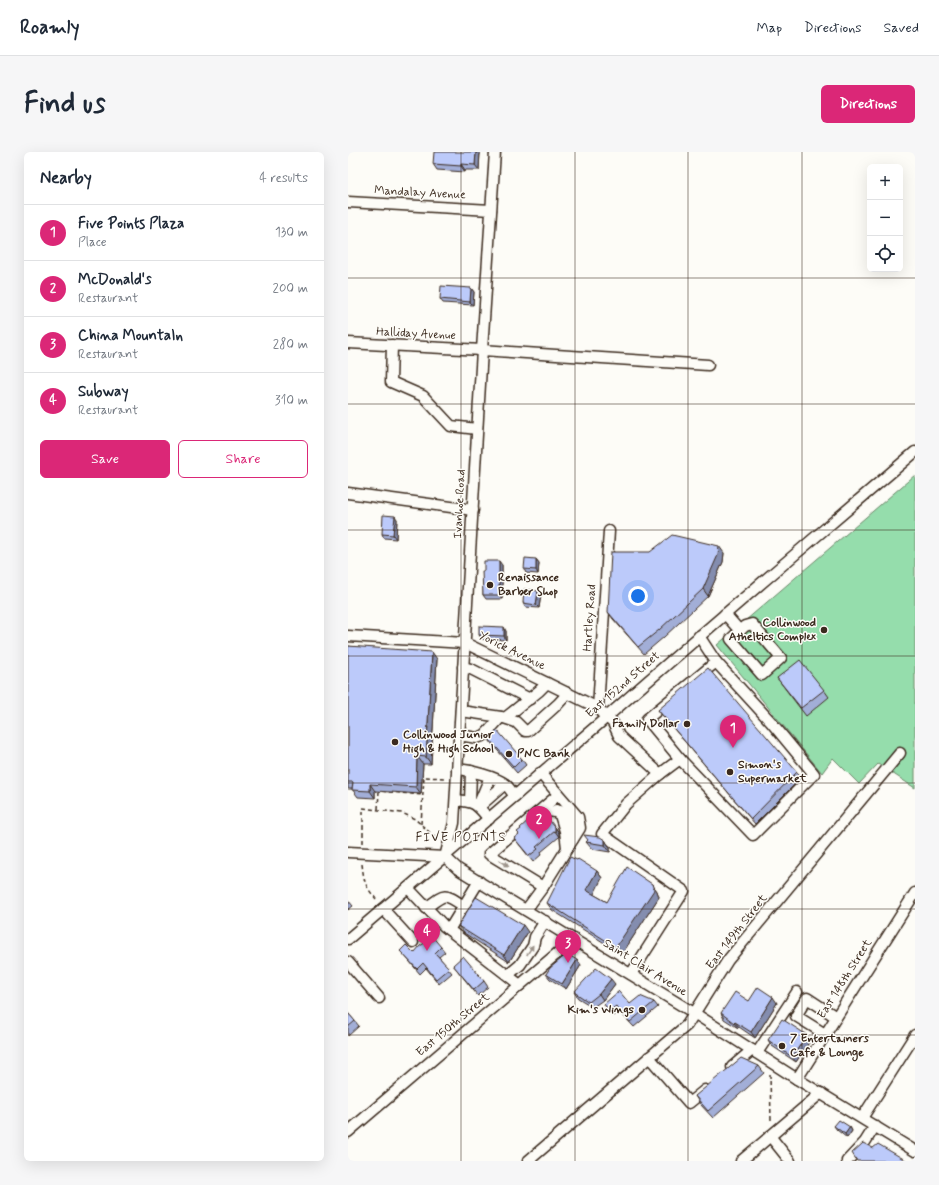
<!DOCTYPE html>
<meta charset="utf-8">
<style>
body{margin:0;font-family:Mynerve,sans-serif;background:#f6f6f7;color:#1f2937}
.controls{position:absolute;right:12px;top:12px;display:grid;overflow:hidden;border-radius:6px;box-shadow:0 4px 16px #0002}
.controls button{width:36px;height:36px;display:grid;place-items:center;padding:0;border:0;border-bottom:1px solid #e0e1e3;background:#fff;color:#1f2937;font:20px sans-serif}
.you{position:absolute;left:290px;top:444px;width:14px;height:14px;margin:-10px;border:3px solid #fff;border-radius:50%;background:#1a73e8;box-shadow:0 0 0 6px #1a73e833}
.badge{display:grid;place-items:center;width:26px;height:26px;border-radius:50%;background:#db2777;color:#fff;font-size:13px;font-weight:700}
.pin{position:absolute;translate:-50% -33px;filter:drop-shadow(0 1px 2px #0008)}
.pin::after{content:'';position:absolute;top:21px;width:14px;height:12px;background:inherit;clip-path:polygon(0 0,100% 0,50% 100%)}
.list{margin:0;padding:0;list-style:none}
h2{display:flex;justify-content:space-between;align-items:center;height:52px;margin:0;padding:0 16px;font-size:17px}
h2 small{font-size:13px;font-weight:400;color:#747a83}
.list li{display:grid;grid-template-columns:26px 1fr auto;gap:12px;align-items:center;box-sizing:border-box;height:56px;padding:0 16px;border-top:1px solid #e0e1e3}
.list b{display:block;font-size:15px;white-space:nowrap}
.list p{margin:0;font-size:13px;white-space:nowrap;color:#747a83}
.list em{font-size:13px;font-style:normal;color:#747a83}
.actions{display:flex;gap:8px;padding:12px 16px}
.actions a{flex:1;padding:9px 0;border:1px solid #db2777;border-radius:6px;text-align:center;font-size:14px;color:#db2777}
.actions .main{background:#db2777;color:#fff}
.icon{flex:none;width:22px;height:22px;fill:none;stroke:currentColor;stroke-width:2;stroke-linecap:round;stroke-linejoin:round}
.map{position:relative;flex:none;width:567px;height:1009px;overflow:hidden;border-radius:6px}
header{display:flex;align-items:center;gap:24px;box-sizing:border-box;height:56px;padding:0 20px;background:#fff;border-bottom:1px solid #e0e1e3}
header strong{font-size:19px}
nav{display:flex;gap:22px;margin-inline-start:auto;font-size:14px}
.intro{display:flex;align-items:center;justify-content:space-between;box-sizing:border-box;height:96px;padding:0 24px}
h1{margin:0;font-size:28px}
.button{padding:10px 18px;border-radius:6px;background:#db2777;color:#fff;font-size:14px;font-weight:700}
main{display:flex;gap:24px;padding:0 24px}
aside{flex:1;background:#fff;border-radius:6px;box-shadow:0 4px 16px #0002}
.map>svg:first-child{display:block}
.green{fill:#95ddac;stroke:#688465}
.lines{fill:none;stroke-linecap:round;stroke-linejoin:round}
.minor-casing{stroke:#3b2a1e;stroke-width:13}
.path{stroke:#3b2a1e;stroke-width:1.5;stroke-dasharray:4 3;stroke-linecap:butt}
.minor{stroke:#fdfcf7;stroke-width:10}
.wall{fill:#a2aed7;stroke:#3b2a1e}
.shaded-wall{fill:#848daf;stroke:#3b2a1e}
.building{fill:#bccafa;stroke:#3b2a1e}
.oneway{fill:#9c938a}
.grid{fill:none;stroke:#3b2a1e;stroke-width:1;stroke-opacity:0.55}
.poi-dot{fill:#3b2a1e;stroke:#fdfcf7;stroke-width:1.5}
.labels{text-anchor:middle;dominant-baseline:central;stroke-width:3;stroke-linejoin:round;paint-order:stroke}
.street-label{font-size:12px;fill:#3b2a1e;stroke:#fdfcf7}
.poi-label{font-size:12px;font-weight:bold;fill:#3b2a1e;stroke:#fdfcf7;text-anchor:start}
.neighbourhood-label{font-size:13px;letter-spacing:1px;fill:#3b2a1e;stroke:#fdfcf7}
</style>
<header>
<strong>Roamly</strong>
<nav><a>Map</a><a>Directions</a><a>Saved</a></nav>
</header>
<div class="intro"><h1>Find us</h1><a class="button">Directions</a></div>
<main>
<aside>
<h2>Nearby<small>4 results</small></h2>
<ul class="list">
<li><span class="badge">1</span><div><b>Five Points Plaza</b><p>Place</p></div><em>130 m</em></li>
<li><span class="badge">2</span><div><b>McDonald's</b><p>Restaurant</p></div><em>200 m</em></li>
<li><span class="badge">3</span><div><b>China MountaIn</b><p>Restaurant</p></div><em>280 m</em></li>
<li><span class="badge">4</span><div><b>Subway</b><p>Restaurant</p></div><em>310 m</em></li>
</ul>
<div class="actions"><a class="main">Save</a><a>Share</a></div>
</aside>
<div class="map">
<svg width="567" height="1009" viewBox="0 0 567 1009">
<rect width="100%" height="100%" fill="#fdfcf7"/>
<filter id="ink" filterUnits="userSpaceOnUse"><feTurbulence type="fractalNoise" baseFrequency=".025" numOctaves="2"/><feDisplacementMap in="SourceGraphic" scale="8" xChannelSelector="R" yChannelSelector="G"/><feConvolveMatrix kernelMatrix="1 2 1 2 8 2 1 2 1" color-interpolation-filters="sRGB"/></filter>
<g filter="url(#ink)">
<!-- green -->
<path class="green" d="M 567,323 L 567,636 L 530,612 L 511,632 L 485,606 L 474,621 L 369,493 Z"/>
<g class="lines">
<defs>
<g id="minor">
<path d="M 0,50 L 143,58"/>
<path d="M 0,191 L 134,198 L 360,213"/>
<path d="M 44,193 L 43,230 L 75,244 L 103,274 L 129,277"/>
<path d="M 0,341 L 125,358"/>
<path d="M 377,462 L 392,479"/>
<path d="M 404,472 L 433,506 L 414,523 L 383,487 L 397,474 Z"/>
<path d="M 0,484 L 117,491 L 250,556 L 265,571 L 271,584 L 312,622 L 278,652 L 254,682 L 336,739 L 283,822"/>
<path d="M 115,515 L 123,517 L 182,547"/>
<path d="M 250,556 L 261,379"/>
<path d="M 113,559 L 153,565"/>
<path d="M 157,566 L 191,539 L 199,531"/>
<path d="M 111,583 L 129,586 L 137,583 L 153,565 L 168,570 L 177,579 L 180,579 L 210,552 L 220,541"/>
<path d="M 332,607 L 405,683 L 466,622 L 423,570 L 368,510"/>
<path d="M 109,617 C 122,618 148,625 157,632 C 161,635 164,641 167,644"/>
<path d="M 312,622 L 332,607 L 299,567 L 368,510 L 351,484"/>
<path d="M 108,648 C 128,650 128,652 141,667"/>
<path d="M 122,650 L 123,619"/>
<path d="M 130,654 L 142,625"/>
<path d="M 131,655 L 157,632"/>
<path d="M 208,658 C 223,660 224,673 225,687"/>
<path d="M 192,666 L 201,659 L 207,660 L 212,663 L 217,679 L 219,696"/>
<path d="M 0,700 L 97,705 L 110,717 L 346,861 L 449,927 L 567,999"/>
<path d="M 97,705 L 106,671 L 134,198 L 147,0"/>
<path d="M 195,735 L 141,702 L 210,643"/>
<path d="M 60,736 L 96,774 L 172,833"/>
<path d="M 78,756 C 98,741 95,741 116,754"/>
<path d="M 35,757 L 65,790"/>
<path d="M 178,758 L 195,735 L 232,676 L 230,665 L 192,621"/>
<path d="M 101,778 L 131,729"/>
<path d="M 0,787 L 167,644 C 195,619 224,595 252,571 C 356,479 462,390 567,300"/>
<path d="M 0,810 L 31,846"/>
<path d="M 160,823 L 172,813 L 185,794 L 187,785 L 197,769"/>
<path d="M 477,882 L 448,864 L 459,846 L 488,865"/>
<path d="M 409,901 L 449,840"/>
<path d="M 301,905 L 341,951 L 357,938"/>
<path d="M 384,915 L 404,898"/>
<path d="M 449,927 L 567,741"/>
<path d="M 514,966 L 567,883"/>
<path d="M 0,980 L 226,787"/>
<path d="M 422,984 L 442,1009"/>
<path d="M 180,1009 L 339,873 L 380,808 L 552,601"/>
<path d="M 393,1009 L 473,941"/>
<path d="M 499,1009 L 517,990 L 527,974"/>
</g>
</defs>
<!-- minor casing -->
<use href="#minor" class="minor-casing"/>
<!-- path -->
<g class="path">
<path d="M 30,657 L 31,639 L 75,643"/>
<path d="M 73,672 L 76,625 L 97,626"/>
<path d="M 15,691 L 15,656 L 54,661 L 67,667 L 89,687"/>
<path d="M 14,712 C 16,730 17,734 28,747"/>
<path d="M 422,922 L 423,969"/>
</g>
<!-- minor -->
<use href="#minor" class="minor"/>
</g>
<!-- wall -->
<g class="wall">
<path d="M 132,0 L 131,18 L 117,18 L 117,20 L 89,18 L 85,12 Z"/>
<path d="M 123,136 L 126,140 L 125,153 L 95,151 L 92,147 Z"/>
<path d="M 49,367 L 48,387 L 36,386 L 34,382 Z"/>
<path d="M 376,401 L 375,410 L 360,444 L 316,485 L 296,502 L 265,467 L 260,460 Z"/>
<path d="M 188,407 L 191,411 L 190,422 L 178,421 L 176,417 Z"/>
<path d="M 154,413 L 154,447 L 138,447 L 135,443 L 136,419 Z"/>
<path d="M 190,439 L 193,442 L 191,456 L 177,455 L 175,451 Z"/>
<path d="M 158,479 L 158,488 L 134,487 L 131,483 Z"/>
<path d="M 0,494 L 89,507 L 83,612 L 75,612 L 73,642 L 27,639 L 27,646 L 10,645 L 4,637 L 0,637 Z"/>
<path d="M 429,526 L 476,538 L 481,545 L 458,564 Z"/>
<path d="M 310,558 L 449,620 L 453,626 L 407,672 L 314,563 Z"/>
<path d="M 140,586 L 174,607 L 178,613 L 169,621 L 144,592 Z"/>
<path d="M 207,675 L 211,681 L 211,685 L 193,700 L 194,702 L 185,710 L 166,686 Z"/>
<path d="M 257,688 L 262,696 L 262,700 L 244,697 L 238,690 Z"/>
<path d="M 249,719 L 254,726 L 245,742 L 259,750 L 304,732 L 309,739 L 311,745 L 274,802 L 204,758 L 199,751 Z"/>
<path d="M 0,748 L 5,754 L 0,758 Z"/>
<path d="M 110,774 L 180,780 L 161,810 L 116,781 Z"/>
<path d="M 71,782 L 93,795 L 97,800 L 91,805 L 104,821 L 91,832 L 78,816 L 72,822 L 56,803 L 52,799 L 66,801 L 78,791 Z"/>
<path d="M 229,808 L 233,813 L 218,837 L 202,827 L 198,822 Z"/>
<path d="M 105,813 L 136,829 L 140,835 L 130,844 Z"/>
<path d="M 267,832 L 255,848 L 245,855 L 230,846 L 226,840 Z"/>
<path d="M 401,849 L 429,851 L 407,886 L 391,875 L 390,876 L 376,867 L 373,861 Z"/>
<path d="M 306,850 L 310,855 L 286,875 L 271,859 L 265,864 L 256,852 L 282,852 Z"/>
<path d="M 0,861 L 11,874 L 0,884 Z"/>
<path d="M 459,883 L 462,889 L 448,910 L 424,894 L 420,888 Z"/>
<path d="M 411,914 L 416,921 L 365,966 L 352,952 L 347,944 Z"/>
<path d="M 486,974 L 502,975 L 504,979 L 499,986 L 489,978 Z"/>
</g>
<!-- shaded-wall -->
<g class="shaded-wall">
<path d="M 128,0 L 132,0 L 131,18 L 127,13 Z"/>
<path d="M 113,12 L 117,18 L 117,20 L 113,14 Z"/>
<path d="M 123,136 L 126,140 L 125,153 L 122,150 Z"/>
<path d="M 47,364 L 49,367 L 48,387 L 45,383 Z"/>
<path d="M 371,394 L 376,401 L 375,410 L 360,444 L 355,437 Z"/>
<path d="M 188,407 L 191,411 L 190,422 L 188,418 Z"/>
<path d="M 151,409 L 154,413 L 154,447 L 151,443 Z"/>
<path d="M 190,439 L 193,442 L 191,456 L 188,453 Z"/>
<path d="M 156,475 L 158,479 L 158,488 L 156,484 Z"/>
<path d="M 84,500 L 89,507 L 83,612 L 78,605 Z"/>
<path d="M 69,604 L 75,612 L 73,642 L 68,635 Z"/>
<path d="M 22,632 L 27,639 L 27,646 L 22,639 Z"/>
<path d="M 207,675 L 211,681 L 211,685 L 207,679 Z"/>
<path d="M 257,688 L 262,696 L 262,700 L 257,693 Z"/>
<path d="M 249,719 L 254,726 L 244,746 L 238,738 Z"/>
<path d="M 304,732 L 309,739 L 311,745 L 274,802 L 268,795 Z"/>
<path d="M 175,773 L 180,780 L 161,810 L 156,803 Z"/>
<path d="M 229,808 L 233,813 L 218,837 L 214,832 Z"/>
<path d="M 263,827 L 267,832 L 255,848 L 251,842 Z"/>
<path d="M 425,845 L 429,851 L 407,886 L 403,880 Z"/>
<path d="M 387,870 L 391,875 L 390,876 L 386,871 Z"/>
<path d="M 459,883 L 462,889 L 448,910 L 444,905 Z"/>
<path d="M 502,975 L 504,979 L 499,986 L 497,982 Z"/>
</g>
<!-- building -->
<g class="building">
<path d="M 86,0 L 128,0 L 127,13 L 113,12 L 113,14 L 85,12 Z"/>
<path d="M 93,134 L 123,136 L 122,150 L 92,147 Z"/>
<path d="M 35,363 L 47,364 L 45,383 L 34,382 Z"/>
<path d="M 324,383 L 371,394 L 370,403 L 355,437 L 311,478 L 290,495 L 260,460 L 263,400 L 302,400 Z"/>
<path d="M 177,406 L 188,407 L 188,418 L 176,417 Z"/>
<path d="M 136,409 L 151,409 L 151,443 L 135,443 L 134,419 L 136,419 Z"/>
<path d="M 176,437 L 190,439 L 188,453 L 175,451 Z"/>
<path d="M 131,474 L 156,475 L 156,484 L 131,483 Z"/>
<path d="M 0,494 L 84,500 L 78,605 L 69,604 L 68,635 L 22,632 L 22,639 L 4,638 L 5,630 L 0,630 Z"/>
<path d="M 452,508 L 476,538 L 453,556 L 429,526 Z"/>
<path d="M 360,516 L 449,620 L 403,667 L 310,558 Z"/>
<path d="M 149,578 L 174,607 L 166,615 L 140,586 Z"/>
<path d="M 196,662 L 207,675 L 207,679 L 188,695 L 190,697 L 181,704 L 166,686 L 171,682 L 169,680 L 173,677 L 172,676 L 184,665 L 189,667 Z"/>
<path d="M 236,683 L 252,685 L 257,688 L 257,693 L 238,690 L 240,688 Z"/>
<path d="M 222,705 L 229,708 L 230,707 L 249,719 L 238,738 L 259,750 L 279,715 L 304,732 L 306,738 L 268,795 L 199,751 Z"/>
<path d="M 128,745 L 175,773 L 156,803 L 110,774 Z"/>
<path d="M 78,777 L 93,795 L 87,801 L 101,816 L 88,827 L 75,811 L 69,817 L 52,799 L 58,793 L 66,801 L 72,794 L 78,790 L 71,782 Z"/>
<path d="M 219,802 L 229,808 L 214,832 L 198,822 L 202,816 Z"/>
<path d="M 115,804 L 136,829 L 126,838 L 105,813 Z"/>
<path d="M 248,816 L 263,827 L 251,842 L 241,850 L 226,840 Z"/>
<path d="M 410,835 L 425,845 L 403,880 L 387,870 L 386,871 L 373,861 L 387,840 L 401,849 Z"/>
<path d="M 271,839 L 282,852 L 292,844 L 306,850 L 282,870 L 268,854 L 261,859 L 256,852 Z"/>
<path d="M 0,861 L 7,869 L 0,875 Z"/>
<path d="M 434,867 L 459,883 L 444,905 L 420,888 Z"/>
<path d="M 393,906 L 411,914 L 360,959 L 347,944 Z"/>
<path d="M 491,968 L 502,975 L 497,982 L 486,974 Z"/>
<path d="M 515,991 L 525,996 L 530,992 L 559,1009 L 509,1009 L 504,1001 Z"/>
</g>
<!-- one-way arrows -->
<defs><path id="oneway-solid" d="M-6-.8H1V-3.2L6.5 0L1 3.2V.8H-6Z"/></defs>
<g class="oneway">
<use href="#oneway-solid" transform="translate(156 711) rotate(32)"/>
<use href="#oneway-solid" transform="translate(182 798) rotate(-57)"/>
</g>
</g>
<!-- grid -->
<path class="grid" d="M 113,0 L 113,1009M 227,0 L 227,1009M 340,0 L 340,1009M 454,0 L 454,1009M 0,126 L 567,126M 0,252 L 567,252M 0,378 L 567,378M 0,504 L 567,504M 0,631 L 567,631M 0,757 L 567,757M 0,883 L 567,883"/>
<!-- markers -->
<g class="poi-dot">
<circle cx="142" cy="433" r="4"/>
<circle cx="476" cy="478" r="4"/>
<circle cx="339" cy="572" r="4"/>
<circle cx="47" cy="590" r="4"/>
<circle cx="161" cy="602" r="4"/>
<circle cx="382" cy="620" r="4"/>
<circle cx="294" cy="858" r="4"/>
<circle cx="434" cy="894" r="4"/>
</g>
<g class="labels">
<!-- street labels -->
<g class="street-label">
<text transform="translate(72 41) rotate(3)">Mandalay Avenue</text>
<text transform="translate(68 182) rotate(3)">Halliday Avenue</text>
<text transform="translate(112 352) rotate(-87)">Ivanhoe Road</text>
<text transform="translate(242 466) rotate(-86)">Hartley Road</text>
<text transform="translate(164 499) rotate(26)">Yorick Avenue</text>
<text transform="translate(275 533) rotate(-41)">East 152nd Street</text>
<text transform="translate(389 780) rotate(-52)">East 149th Street</text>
<text transform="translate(297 816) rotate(32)">Saint Clair Avenue</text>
<text transform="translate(497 827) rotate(-58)">East 148th Street</text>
<text transform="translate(105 873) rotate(-40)">East 150th Street</text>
</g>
<!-- poi labels -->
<g class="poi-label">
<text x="150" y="426">Renaissance<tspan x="150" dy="14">Barber Shop</tspan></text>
<text x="468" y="471" text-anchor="end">Collinwood<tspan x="468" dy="14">Atheltics Complex</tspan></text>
<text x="331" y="572" text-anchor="end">Family Dollar</text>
<text x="55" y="583">Collinwood Junior<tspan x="55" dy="14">High &amp; High School</tspan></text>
<text x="169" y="602">PNC Bank</text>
<text x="390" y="613">Simon's<tspan x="390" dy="14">Supermarket</tspan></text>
<text x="286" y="858" text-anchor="end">Kim's Wings</text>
<text x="442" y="887">7 Entertainers<tspan x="442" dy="14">Cafe &amp; Lounge</tspan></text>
</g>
<!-- neighbourhood labels -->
<g class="neighbourhood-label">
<text x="113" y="685">FIVE POINTS</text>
</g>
</g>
</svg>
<div class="controls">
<button>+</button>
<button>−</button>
<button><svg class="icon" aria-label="locate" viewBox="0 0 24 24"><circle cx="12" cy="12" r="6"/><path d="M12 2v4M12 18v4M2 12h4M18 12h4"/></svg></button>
</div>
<div class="you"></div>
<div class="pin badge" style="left:385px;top:596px">1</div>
<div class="pin badge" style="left:191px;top:687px">2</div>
<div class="pin badge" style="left:220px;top:811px">3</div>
<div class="pin badge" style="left:79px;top:799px">4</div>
</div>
</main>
